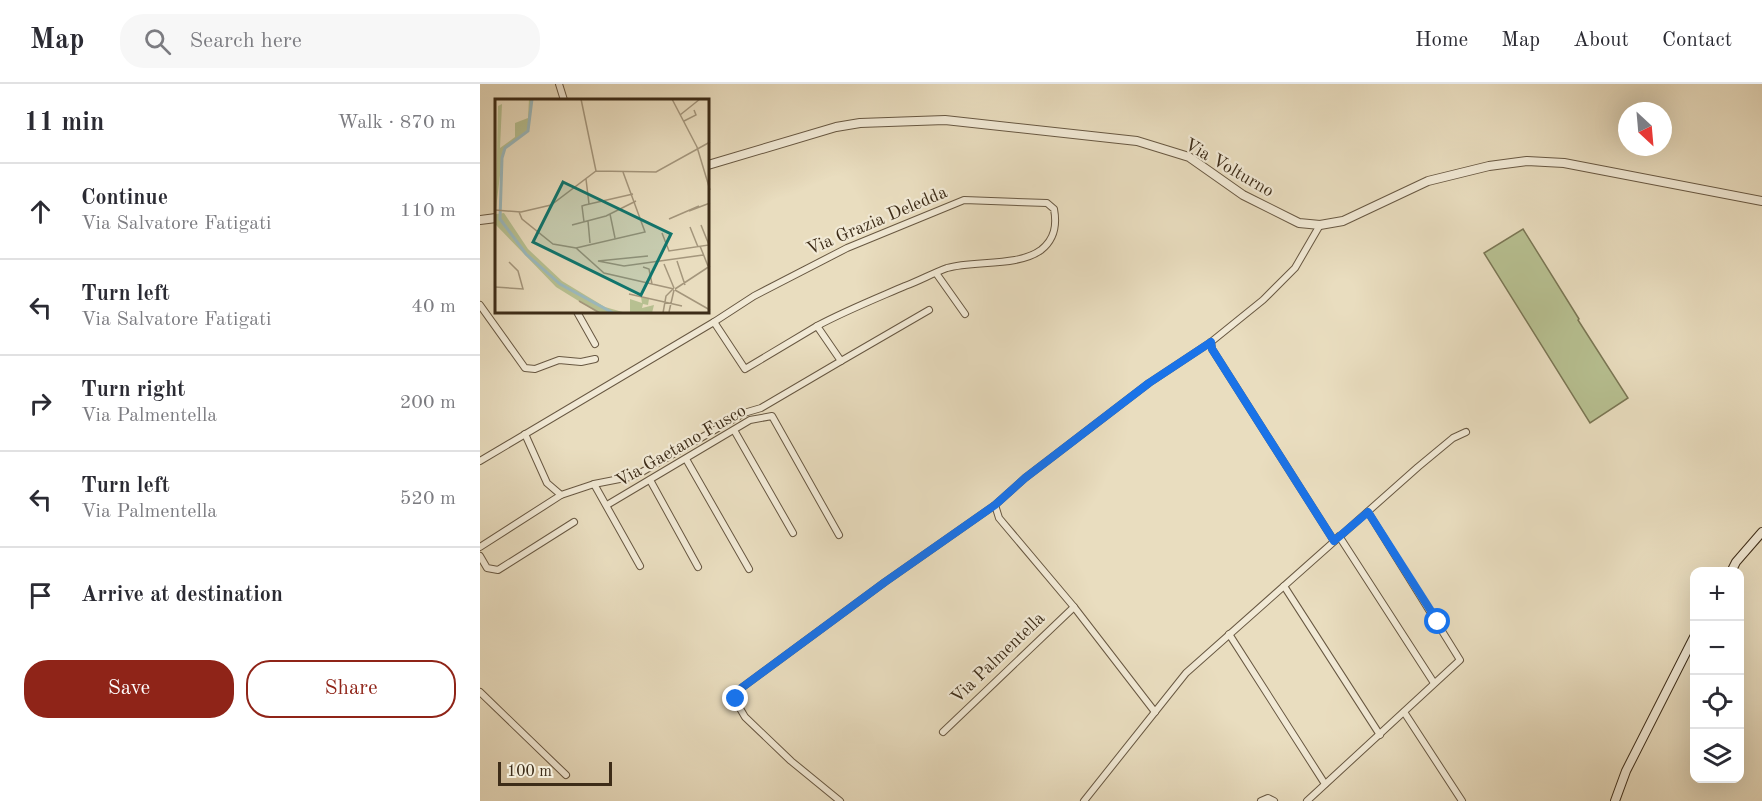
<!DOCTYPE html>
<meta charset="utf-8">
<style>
body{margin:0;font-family:"Old Standard TT",serif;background:#f7f7f7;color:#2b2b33}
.controls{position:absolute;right:18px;bottom:18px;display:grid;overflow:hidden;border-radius:12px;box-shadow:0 6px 24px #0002}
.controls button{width:54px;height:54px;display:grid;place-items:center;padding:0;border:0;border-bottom:2px solid #e1e1e2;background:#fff;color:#2b2b33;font:30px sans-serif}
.compass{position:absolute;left:1138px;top:18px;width:54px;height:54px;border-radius:50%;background:#fff;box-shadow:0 6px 24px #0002;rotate:154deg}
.scale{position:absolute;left:18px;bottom:15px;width:114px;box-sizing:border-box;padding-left:6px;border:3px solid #3d2c18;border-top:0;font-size:16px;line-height:21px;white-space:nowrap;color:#3d2c18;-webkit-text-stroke:4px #f1e9d5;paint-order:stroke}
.stop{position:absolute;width:18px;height:18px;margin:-14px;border:4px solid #1a73e8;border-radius:50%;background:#fff}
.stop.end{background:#1a73e8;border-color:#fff;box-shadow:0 2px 6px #0008}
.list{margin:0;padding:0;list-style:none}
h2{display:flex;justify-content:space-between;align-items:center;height:78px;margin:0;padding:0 24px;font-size:26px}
h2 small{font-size:20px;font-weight:400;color:#7c7c81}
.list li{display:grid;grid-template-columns:39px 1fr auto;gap:18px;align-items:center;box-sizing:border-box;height:96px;padding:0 24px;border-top:2px solid #e1e1e2}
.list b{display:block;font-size:22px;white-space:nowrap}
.list p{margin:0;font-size:20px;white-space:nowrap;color:#7c7c81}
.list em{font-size:20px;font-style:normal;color:#7c7c81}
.actions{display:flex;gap:12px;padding:18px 24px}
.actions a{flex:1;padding:14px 0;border:2px solid #8f2418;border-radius:24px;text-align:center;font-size:21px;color:#8f2418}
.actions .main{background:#8f2418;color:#fff}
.icon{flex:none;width:33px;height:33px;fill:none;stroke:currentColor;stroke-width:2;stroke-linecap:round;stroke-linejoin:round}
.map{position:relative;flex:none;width:1282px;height:717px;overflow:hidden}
header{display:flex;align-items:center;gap:36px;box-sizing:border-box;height:84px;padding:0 30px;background:#fff;border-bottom:2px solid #e1e1e2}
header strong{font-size:28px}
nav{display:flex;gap:33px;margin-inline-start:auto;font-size:21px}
.search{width:420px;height:54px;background:#f7f7f7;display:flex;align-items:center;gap:15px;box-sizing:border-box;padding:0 21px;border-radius:24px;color:#7c7c81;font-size:22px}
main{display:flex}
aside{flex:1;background:#fff}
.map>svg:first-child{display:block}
.green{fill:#b7c091;stroke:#7a7654;stroke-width:1.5}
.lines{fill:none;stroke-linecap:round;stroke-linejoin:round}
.minor-casing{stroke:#685842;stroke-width:8}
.tertiary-casing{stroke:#685842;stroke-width:10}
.secondary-casing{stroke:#3d2c18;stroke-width:10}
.minor{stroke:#f1e9d5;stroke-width:6}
.tertiary{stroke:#f1e9d5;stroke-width:8}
.secondary{stroke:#f1e9d5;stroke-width:8}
.route{stroke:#1a73e8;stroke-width:8}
.labels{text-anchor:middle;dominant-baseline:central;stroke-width:4.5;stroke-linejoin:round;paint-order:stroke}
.street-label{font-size:18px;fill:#3d2c18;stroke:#f1e9d5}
.inset-river{fill:none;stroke:#9cb9bd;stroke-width:3}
.inset-road{fill:none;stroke:#a4967c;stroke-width:1.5}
.view{fill:#0f766e;fill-opacity:0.15;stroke:#0f766e;stroke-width:3}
.inset-edge{fill:none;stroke:#3d2c18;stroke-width:3}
</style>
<header>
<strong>Map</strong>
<div class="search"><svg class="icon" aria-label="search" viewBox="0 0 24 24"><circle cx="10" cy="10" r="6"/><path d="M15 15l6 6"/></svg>Search here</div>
<nav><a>Home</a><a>Map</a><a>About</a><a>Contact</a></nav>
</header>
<main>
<aside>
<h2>11 min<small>Walk · 870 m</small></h2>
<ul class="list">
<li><svg class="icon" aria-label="ahead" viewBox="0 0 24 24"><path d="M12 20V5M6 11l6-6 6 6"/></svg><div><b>Continue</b><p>Via Salvatore Fatigati</p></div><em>110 m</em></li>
<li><svg class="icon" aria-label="left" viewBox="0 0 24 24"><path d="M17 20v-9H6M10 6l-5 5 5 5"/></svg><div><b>Turn left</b><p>Via Salvatore Fatigati</p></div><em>40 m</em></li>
<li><svg class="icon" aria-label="right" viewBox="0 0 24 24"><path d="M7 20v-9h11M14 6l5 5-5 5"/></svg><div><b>Turn right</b><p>Via Palmentella</p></div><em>200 m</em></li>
<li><svg class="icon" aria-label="left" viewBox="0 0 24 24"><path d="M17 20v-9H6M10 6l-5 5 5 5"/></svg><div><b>Turn left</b><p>Via Palmentella</p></div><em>520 m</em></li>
<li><svg class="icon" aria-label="arrive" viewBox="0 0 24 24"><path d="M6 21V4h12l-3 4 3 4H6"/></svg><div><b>Arrive at destination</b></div></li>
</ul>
<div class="actions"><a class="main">Save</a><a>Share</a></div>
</aside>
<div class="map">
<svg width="1282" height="717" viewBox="0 0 1282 717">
<rect width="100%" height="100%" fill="#e9ddbf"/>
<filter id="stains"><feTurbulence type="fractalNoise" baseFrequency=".00333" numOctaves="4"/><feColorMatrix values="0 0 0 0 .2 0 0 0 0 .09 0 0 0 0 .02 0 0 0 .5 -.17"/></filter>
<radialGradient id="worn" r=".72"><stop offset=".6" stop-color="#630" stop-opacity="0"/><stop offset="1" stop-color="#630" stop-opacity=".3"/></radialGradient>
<!-- green -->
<path class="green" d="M 1043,145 L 1099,235 L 1098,236 L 1148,314 L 1110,339 L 1004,169 Z"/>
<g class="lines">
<defs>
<g id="minor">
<path d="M 79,0 L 84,16"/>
<path d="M 456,189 L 485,230"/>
<path d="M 0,221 L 45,284 L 55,285 L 79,276 L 101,278 L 115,275"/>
<path d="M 97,228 L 115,260"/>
<path d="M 234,238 L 265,285 L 337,242"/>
<path d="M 731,258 L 732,265 L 854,457"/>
<path d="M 361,277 L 449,226"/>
<path d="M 254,346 L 313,449"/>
<path d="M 45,350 L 67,399 L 81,411 L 114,400 L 160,482"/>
<path d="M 206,375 L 269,485"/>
<path d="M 0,377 L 234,238 L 274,212 L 367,164 L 484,116 L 567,119 L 574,125 C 577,141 575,155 561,166 C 538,183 494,176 467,184 C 453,189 439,197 425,202 C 395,215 365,227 337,242 L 361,277 L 281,324 L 264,329 L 155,392 L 114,400"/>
<path d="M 170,396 L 218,483"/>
<path d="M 127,421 L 270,336 L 292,332 L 359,451"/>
<path d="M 515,421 L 519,434 L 594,523 L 675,628"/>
<path d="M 859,452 L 954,599"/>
<path d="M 0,463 L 81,411"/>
<path d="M 0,472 L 7,484 L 18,486 L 94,438"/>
<path d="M 804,502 L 900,651"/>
<path d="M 749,550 L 845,700"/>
<path d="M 0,608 L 86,691"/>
<path d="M 924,628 L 982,717"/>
<path d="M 463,648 L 594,523"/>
<path d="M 360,717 L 311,677 L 265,633 L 258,621 L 257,609 L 260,605 L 405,498 L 515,421 L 545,394 L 669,299 L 731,258 L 783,216 L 815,184 L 840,141"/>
<path d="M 604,717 L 706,589 L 938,383 L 973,354 L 986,348"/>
<path d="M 781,717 L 788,714 L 794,717"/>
<path d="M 827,717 L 980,576 L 888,428"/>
</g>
<g id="tertiary">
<path d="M 228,81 L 356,43 L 380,39 L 465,36 L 657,57 L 709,73 L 763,111 L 819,139 L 840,141 L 863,137 L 948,97 L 1009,82 L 1047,77 L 1084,79 L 1282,117"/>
<path d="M 0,136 L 16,134"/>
</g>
<g id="secondary">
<path d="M 1251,488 L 1256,478 L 1282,448"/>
<path d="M 1135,717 L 1146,687 L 1214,553"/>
</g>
</defs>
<!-- minor casing -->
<use href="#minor" class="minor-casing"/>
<!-- tertiary casing -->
<use href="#tertiary" class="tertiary-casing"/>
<!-- secondary casing -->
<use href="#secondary" class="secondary-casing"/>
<!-- minor -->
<use href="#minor" class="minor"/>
<!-- tertiary -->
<use href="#tertiary" class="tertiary"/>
<!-- secondary -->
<use href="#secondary" class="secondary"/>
</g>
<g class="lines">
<!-- route -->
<path class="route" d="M 256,615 L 260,605 L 405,498 L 515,421 L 545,394 L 669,299 L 731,258 L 732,265 L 854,457 L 888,428 L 958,538"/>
</g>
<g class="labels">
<!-- street labels -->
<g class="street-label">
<text transform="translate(749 84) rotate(30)">Via Volturno</text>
<text transform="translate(397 137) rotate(-23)">Via Grazia Deledda</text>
<text transform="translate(201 362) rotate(-30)">Via Gaetano Fusco</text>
<text transform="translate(518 574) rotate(-44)">Via Palmentella</text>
</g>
</g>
<!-- overview -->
<g transform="translate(15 15)">
<rect width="214" height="214" fill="#e9ddbf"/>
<path d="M 34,0 L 37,0 L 34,30 L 8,51 L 1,110 L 3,7 L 7,5 L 5,49 L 20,38 L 20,24 L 33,19 ZM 9,114 L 33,150 L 67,182 L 110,208 L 131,214 L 103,214 L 61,188 L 1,126 L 1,115 ZM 146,198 L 154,200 L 153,206 L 148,205 L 147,209 L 159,206 L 157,214 L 135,214 L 135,200 L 147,204 Z" fill="#b7c091"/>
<path class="inset-river" d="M 37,0 L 33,32 L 10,49 L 7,59 L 5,120 L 31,155 L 65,185 L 118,214"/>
<path class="inset-road" d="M 86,0 L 101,72M 177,0 L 202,48M 185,16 L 205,0M 189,22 L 201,16 L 199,11M 202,48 L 215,91M 91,80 L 94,105M 90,106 L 138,95M 0,111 L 26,113 L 56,106 L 101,72 L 161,73 L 215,43M 194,112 L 215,104M 24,113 L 27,120 L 58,145 L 81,149 L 109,174 L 179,190M 115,115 L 120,139M 174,120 L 204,107M 93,122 L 95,144M 89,123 L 87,107 L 90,106M 77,126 L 111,117 L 141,102M 195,128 L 203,148M 167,134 L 174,152 L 214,146 L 206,126M 205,147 L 213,167M 81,149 L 150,133 L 128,73M 153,157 L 103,162 L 129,167 L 208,156M 182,162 L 190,186M 169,165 L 179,189M 148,168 L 154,170 L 157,185M 0,188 L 28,190 L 23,172 L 14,163M 180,190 L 215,167M 180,191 L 215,211M 134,195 L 187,207M 84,202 L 105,214M 174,213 L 179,191M 168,214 L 171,197 L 178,190"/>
<path class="view" d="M 68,83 L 176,135 L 146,196 L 38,143 Z"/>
<rect width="214" height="214" class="inset-edge"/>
</g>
<rect width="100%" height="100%" filter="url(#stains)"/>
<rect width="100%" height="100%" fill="url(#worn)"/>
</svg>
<div class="controls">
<button>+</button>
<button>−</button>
<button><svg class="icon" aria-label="locate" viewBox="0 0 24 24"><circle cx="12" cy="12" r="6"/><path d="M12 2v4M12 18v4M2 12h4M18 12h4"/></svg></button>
<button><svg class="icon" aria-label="layers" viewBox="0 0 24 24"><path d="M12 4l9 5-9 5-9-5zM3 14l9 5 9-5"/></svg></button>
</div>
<svg class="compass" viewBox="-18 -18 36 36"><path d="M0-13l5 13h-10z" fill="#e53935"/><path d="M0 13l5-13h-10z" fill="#7c7c81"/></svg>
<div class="scale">100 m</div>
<div class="stop" style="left:958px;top:538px"></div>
<div class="stop end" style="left:256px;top:615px"></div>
</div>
</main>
